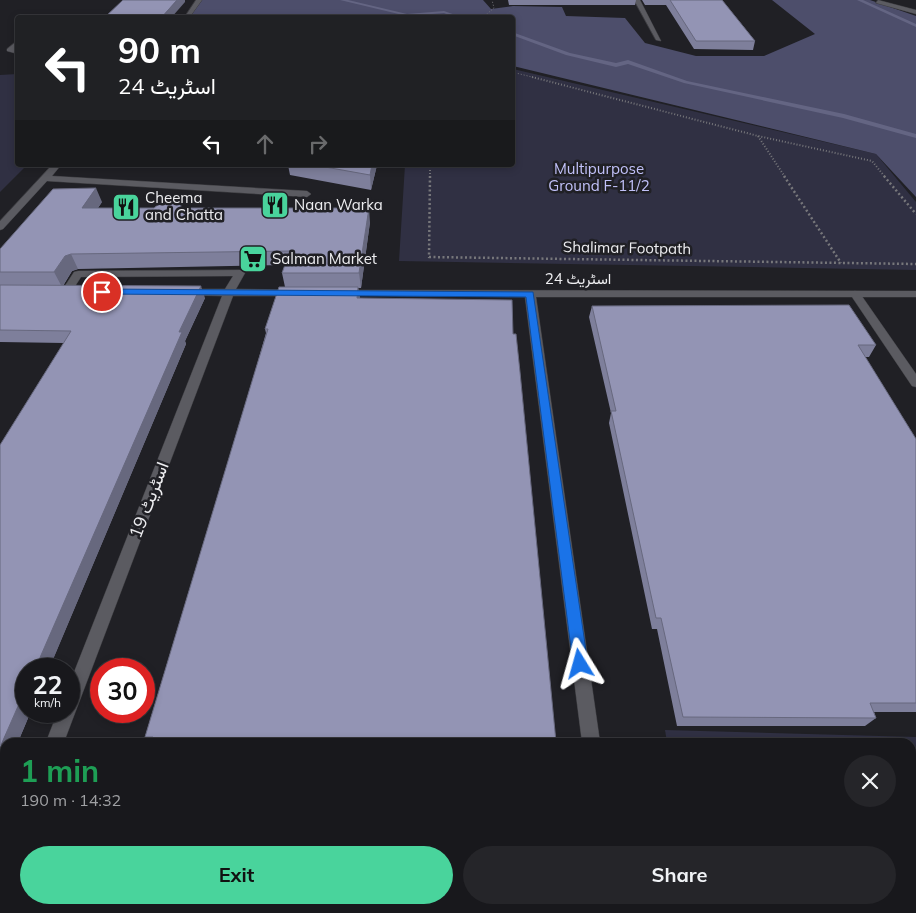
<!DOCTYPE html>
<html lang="en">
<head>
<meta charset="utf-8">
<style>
  :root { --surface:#18181c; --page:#252529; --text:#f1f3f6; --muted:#9fa0a3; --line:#36373b; --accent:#49d49c }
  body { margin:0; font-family:Mulish,Vazirmatn,sans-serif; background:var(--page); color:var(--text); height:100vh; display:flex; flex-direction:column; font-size:19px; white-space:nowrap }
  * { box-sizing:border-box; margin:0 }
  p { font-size:16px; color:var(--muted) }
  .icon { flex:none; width:28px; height:28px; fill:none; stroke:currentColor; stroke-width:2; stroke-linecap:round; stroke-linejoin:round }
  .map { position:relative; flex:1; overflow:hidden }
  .drawer { position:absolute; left:0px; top:738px; width:916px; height:176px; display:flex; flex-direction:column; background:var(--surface); border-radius:15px 15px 0 0; box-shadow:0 2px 8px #0003,0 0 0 1px var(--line) }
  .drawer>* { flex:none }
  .top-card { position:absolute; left:15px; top:15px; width:500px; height:152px; border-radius:5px; box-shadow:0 2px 8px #0003,0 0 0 1px var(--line); background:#202124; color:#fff; overflow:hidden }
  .speed { position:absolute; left:15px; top:658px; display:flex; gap:10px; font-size:25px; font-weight:700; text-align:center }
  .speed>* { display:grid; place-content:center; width:65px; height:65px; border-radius:50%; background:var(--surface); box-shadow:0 2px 8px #0003,0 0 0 1px var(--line); line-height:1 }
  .speed small { font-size:12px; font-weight:400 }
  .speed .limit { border:8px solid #d22; background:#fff; color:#111 }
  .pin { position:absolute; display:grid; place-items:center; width:42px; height:42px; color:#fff; margin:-21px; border:2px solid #fff; border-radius:50%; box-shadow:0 1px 5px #0007 }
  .me { position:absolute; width:55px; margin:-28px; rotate:352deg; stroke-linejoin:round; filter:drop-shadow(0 0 4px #0008) }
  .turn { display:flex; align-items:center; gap:18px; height:105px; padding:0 20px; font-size:22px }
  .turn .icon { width:65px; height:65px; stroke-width:2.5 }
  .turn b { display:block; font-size:35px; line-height:42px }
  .lanes { display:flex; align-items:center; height:48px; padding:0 20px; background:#0003; justify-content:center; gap:25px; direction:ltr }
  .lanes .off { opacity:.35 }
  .round { display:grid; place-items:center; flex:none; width:52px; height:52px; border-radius:26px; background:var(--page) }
  .headline { display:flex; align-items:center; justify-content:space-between; height:85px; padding:0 20px }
  h1 { font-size:30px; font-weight:700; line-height:38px; color:#1e9e55 }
  .action { display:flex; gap:10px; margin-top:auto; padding:10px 20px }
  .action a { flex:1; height:58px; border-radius:30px; background:var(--accent); color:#111; font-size:20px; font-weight:700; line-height:58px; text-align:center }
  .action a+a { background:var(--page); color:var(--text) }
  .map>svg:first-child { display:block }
  .green { fill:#303043 }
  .forest { fill:#4d4e6b }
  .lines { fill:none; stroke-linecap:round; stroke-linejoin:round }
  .stream { fill:#646583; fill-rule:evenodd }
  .service-casing { stroke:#3c3c40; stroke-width:1 }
  .minor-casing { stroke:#3c3c40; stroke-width:1 }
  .path-far2 { stroke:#77777b; stroke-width:1; stroke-dasharray:1 2; stroke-linecap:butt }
  .path-far1 { stroke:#77777b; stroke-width:2; stroke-dasharray:1 2; stroke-linecap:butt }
  .path { stroke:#77777b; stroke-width:2.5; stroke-dasharray:2 2.5; stroke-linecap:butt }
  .service { fill:#5b5b61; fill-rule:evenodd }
  .minor { fill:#5b5b61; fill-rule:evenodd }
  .wall { fill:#7e7f9b }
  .shaded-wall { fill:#67687e }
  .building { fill:#9394b4; stroke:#67687e }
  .route { fill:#1a73e8; stroke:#114b97 }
  .labels { text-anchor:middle; stroke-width:5; stroke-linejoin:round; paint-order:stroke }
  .far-park-label { font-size:15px; fill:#c1c1f9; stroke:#202025 }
  .far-poi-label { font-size:15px; fill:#ededf0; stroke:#202025; text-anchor:start }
  .far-street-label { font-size:15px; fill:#ededf0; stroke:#202025 }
  .street-label { font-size:18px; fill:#ededf0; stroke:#202025 }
</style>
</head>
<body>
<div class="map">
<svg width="916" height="913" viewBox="0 0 916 913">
  <rect width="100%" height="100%" fill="#202025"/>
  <path class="green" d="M513,69l363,85 40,48v68l-517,-9 6,-96h107z
    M17,74l1,91h9l-27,27v-117z
    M665,730l251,7v176h-219l-1,-4h215v-167h-244z"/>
  <path class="forest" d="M201,0h282l8,9 22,-3 49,1 4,9 59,2 20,25 51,13h68l51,-22 -43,-34h98l46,16v181l-40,-43 -363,-88 -1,-48h-326z"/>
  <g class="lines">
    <path class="stream" d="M340,0h8l59,14 37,-3 20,7h-8l-12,-5 -37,3z
      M857,0h6l53,24v3z
      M512,32l58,21 46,10 12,-3 59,21 157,33 72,20v4l-73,-20 -159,-35 -56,-19 -12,3 -50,-12 -54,-20z"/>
    <g class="service-casing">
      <path id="service" d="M18,40v6l-4,3 4,1v4l-11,-3v-2z
        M855,291l4,1 57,82v13l-4,-1 -62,-92z"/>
    </g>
    <g class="minor-casing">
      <path id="minor" d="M196,0h6l-13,18h-5z
        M634,0h6l21,41 -5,-1z
        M878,0l38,10v4l-40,-11z
        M52,165h9l-9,11 255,15 4,3 -4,3 -260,-16 -44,48 -3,1v-9z
        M240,270l5,3 -9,16 58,1 5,3 -5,3h-61l-169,446h-18l12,-31h11v-26l153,-389 -36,-1 -5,-3 5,-3h39l8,-13 -152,1 -11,17h-8l-1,-2 13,-20 4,-1z
        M341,290l575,1v6h-380l64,445h-18l-57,-445 -188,-2 -1,-2 1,-2z
        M5,862v47h5l-10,2v-47z
        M602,909h22l1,4h-22z"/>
    </g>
    <path class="path-far2" d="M482,18l12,-10 -2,-8
      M512,72l24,6"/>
    <path class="path-far1" d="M532,77l226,59 114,25 13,16
      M758,136l27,41
      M430,177v-12"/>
    <path class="path" d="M430,176l-1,81 487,7
      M784,176l57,87
      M884,176l32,38"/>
    <use href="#service" class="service"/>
    <use href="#minor" class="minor"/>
  </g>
  <path class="wall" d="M508,0h128l-1,5h-126z
    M642,0h80l33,41 -2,9 -59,-1 -28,-44h-21z
    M288,165h89l-6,25 -81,-15z
    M102,202l-4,6h85l187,14 -9,66h-3l2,10 153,36 43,408h-407l-4,-5 111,-369 10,-35 -1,-4 20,-42 -3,-14 3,-8 -207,4 -6,2 -9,15 142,12 -20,43 1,3 -168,398h-13l59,-399 -64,-1v-93z
    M592,306l284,39 -7,12h-4l51,82v273h-42l2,6 -11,8h-188l-20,-97h-5l-43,-206 2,-10 -22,-96z"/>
  <path class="shaded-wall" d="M177,0h8v2l-14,16h-10z
    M372,165h5l-6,25 -1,-15z
    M96,188l6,14 -14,20 -6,-14z
    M369,208l1,14 -9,66 -2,-15z
    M71,254l7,15 -6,2 -10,16 -8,-15 11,-16z
    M201,286l4,12 -20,43 1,3 -137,325h-14l144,-337z
    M358,287l2,11h-3z
    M26,688v23h5l-13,31h-13v6l-4,-3z
    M5,757v36l-5,12v-37z"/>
  <path class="building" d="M123,0h54l-16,18h-57z
    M670,0h52l33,41h-59z
    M314,165h58l-2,10z
    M96,188l-14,20h72l6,-5 21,-1v6h188l-10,65h-77l8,-22 -219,3 -6,2 -11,16h-54v-23l53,-60z
    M0,285l201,1 -22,46h3l-147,337h-9v19l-25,57h4v12l-5,11v-323l71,-114 -71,-1z
    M279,287h79l-1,11 155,2 1,34h3l4,38 36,370h-404l1,-5h-8l111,-369 12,-39h-3z
    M849,305l27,40h-18l58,94v264h-46l6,15 -193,-1 -22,-99h-5l-45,-207h5l-24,-105z"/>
  <path class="route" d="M102,289l431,3 55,372 -3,5 -5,2 -5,-2 -2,-5 -47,-367 -427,-3 -1,-2z"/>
  <defs>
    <g id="restaurant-square" transform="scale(1.4375)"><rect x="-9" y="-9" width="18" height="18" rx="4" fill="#49d49c" stroke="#202025"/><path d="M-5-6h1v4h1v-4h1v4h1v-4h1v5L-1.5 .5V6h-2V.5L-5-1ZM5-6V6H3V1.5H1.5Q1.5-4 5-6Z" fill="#111"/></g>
    <g id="supermarket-square" transform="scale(1.4375)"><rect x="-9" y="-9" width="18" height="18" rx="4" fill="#49d49c" stroke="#202025"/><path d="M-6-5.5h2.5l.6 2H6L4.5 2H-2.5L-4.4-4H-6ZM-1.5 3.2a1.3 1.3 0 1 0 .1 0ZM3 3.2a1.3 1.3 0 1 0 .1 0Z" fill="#111"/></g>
  </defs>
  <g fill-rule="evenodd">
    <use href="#restaurant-square" x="275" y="205"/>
    <use href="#restaurant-square" x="126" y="207"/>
    <use href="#supermarket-square" x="253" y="259"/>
  </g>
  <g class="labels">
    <g class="far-park-label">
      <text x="599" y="174">Multipurpose<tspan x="599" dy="17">Ground F-11/2</tspan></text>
    </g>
    <g class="far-poi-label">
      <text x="145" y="203">Cheema<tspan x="145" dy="17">and Chatta</tspan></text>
      <text x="294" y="210">Naan Warka</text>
      <text x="272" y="264">Salman Market</text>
    </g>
    <g class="far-street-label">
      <text transform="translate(627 248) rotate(1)" y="5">Shalimar Footpath</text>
      <text x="578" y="284">اسٹریٹ 24</text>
    </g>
    <g class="street-label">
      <text transform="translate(149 500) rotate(-69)" y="6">اسٹریٹ 19</text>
    </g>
  </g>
</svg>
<div class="speed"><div>22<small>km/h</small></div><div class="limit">30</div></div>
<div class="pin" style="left:102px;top:292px;background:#d93025"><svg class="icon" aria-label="arrive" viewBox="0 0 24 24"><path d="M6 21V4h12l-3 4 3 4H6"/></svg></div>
<svg class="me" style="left:580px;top:664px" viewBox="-20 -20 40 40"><path d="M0-17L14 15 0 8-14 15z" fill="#1a73e8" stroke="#fff" stroke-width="4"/></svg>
<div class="top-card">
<div class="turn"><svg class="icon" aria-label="left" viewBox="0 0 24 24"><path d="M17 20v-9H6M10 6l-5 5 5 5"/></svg><div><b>90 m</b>اسٹریٹ 24</div></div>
<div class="lanes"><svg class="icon" aria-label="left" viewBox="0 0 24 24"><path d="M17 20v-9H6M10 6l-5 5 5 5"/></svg><svg class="icon off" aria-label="ahead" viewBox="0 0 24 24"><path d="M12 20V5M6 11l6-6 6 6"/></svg><svg class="icon off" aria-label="right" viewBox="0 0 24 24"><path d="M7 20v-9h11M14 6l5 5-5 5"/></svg></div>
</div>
<section class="drawer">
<div class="headline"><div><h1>1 min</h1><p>190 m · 14:32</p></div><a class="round"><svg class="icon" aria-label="close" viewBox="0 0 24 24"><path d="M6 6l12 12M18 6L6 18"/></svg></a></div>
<div class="action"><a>Exit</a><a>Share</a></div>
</section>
</div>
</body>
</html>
